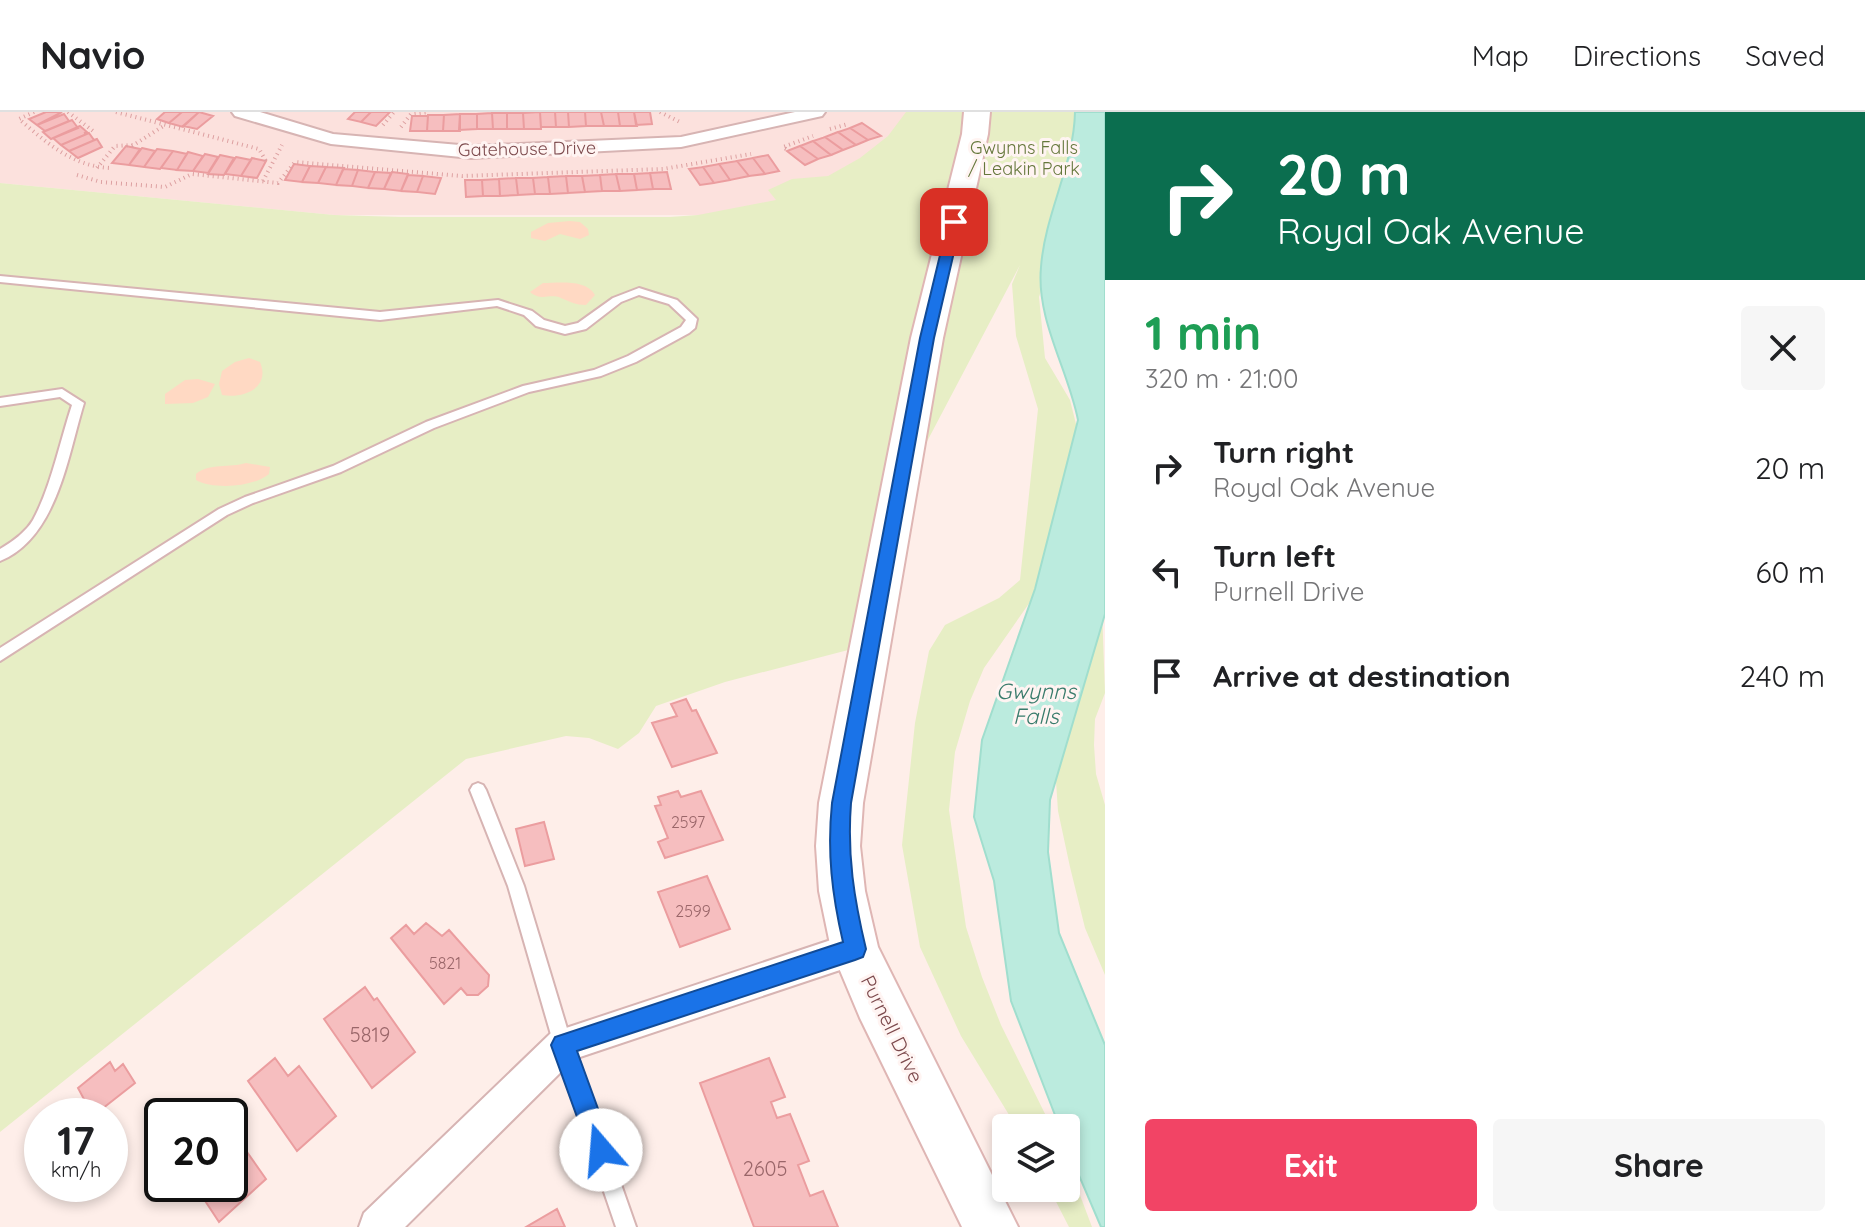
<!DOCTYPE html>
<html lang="en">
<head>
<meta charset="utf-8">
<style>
  :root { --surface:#fff; --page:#f6f6f6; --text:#202124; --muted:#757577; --line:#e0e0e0; --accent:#f24465 }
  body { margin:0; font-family:Quicksand,sans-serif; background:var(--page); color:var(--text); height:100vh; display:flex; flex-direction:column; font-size:30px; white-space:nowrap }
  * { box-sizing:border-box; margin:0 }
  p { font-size:26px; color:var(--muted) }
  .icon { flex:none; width:44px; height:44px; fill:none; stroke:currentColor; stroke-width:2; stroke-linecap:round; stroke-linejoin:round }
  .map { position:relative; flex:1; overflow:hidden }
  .side { display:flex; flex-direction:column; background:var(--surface); width:760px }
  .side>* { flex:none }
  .guide { background:#0b6e4f; color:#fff; overflow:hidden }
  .controls { position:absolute; left:992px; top:1002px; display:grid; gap:16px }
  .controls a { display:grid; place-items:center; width:88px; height:88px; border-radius:8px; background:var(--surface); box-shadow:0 4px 12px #0003; font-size:40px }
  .speed { position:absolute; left:24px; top:986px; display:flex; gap:16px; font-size:40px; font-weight:700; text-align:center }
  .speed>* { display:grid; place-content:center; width:104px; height:104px; border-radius:50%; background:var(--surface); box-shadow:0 4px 12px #0003; line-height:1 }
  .speed small { font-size:20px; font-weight:400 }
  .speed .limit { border:4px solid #111; border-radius:12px; background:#fff; color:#111 }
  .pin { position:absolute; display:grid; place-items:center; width:68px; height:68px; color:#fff; margin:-34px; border-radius:16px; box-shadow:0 4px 12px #0006 }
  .me { position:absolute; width:88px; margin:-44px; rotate:342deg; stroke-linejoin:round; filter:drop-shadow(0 0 6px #0008) }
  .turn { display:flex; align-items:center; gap:28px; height:168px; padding:0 40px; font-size:36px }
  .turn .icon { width:104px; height:104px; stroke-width:2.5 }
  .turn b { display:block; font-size:56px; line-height:68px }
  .round { display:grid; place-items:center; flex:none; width:84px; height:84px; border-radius:8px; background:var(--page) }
  .head { display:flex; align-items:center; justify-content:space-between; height:136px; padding:0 40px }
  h1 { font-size:48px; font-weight:700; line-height:60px; color:#1e9e55 }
  .cta { display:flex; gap:16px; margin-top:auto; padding:16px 40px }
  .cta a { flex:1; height:92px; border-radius:8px; background:var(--accent); color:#fff; font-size:32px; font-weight:700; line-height:92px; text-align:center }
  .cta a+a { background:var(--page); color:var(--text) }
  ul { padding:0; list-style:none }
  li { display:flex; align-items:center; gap:24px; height:104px; padding:0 40px }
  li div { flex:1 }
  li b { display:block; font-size:30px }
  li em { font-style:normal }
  header { display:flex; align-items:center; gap:48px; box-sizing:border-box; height:112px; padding:0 40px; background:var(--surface); border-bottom:2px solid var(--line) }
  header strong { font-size:38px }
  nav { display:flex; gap:44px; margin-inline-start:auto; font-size:28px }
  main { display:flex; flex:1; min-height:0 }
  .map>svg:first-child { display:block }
  .residential { fill:#fce1dd }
  .green { fill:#e7eec5 }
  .sand { fill:#ffd9c3 }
  .water { fill:#bbebde; stroke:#a0dece; stroke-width:2 }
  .building { fill:#f6bebf; stroke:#eb9d9f; stroke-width:2 }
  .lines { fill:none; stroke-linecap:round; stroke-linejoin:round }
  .lane-casing { stroke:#d7b4b3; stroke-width:4 }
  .street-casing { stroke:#d7b4b3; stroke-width:4 }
  .secondary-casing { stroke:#dfb6b4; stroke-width:4 }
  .path { stroke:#dda0a1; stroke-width:4; stroke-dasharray:1 4; stroke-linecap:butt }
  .lane { fill:#fff; fill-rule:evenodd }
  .street { fill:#fff; fill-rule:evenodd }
  .secondary { fill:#fff; fill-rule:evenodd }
  .route { fill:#1a73e8; stroke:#114b97; stroke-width:2 }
  .labels { text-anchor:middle; stroke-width:6; stroke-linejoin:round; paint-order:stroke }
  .number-label { font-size:16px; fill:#9a6669 }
  .far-park-label { font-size:18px; fill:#65773b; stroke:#fff4f2 }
  .far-street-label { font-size:18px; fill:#7c494c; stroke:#fff4f2 }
  .street-label { font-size:20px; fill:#7c494c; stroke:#fff4f2 }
  .near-number-label { font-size:20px; fill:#9a6669 }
  .water-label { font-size:22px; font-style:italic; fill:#387b6b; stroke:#fff4f2 }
</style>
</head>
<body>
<header>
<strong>Navio</strong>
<nav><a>Map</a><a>Directions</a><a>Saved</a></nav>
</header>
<main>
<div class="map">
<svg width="1105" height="1115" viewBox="0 0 1105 1115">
  <rect width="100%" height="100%" fill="#feeee9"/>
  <path class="residential" d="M0,0h977l-23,110 -256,-7h-364l-334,-32z"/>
  <path class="green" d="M906,0h61l-1,14 -114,523 -127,33 -69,24 -17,27 -21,16 -29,-11 -23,-2 -100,23 -466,373v-949l334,32 67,2h269l28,-2 78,-15 -8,-10 24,-11 36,-3 32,-18 28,-22z
    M984,0h115l-60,185 6,61 25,42 8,32 -18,92 -30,78 -46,66 -14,33 -15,51 -6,58 17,117 16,50 19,48 51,103h-35l-56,-92 -41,-89 -18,-102 13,-122 14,-72 16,-26 54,-27 21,-18 18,-171 -22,-73 -4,-52 8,-19 -108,205z
    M1102,497l3,84 -10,26 -1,26 2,29 9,31v170l-20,-47 -15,-61 -12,-56 -5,-74z
    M1066,1046l26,69h-23l-20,-39h17z"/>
  <path class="sand" d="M570,109l10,1 8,7 1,6 -9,4 -20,-5 -15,7 -14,-3v-6l17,-9z
    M543,171c16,0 43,-4 52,12l-9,10c-11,0 -15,-3 -25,-7 -12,-5 -19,4 -31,-6z
    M249,246l11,4c11,26 -17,37 -38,33l-3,-11 3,-13 13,-9z
    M198,267l17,5 -7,13 -15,6 -28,1v-10l20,-14z
    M246,351l24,4 -1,7c-15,13 -55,16 -73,6v-6c13,-11 34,-6 50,-11z"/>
  <path class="water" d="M1075,0h30v502l-55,186 -2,52 11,81 46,112v182h-4l-35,-82v-17h-6l-49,-127 -17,-120 -20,-64 8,-77 53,-151 43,-169c-10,-51 -42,-100 -37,-153 4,-54 33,-102 34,-155z"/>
  <path class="building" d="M46,0h16l-25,13 -8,-6z
    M165,0h17l-13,11 -12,-4z
    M182,0h17l-16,15 -14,-4z
    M199,0l14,4 -16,13 -14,-3z
    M355,0h16l-10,10 -13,-3z
    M371,0h19l-14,14 -15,-4z
    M540,0l1,17h-17l-1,-16z
    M540,0h15l1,15h-15z
    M555,0h13l1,15h-13z
    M568,0h17l1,14 -17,1z
    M585,0h16l3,14h-18z
    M601,0h17l2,14h-16z
    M618,0h16l3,14h-17z
    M634,0h16l2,12 -16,1z
    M492,1l1,16h-16v-15z
    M492,1h15v16h-14z
    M507,1h16l1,16h-17z
    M64,2l5,7 -24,10 -8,-6z
    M460,2v17h-17l1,-16z
    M460,2h17v15l-18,1z
    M428,3h16l-1,16h-16z
    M412,4h16l-1,15h-17z
    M72,8l6,8 -27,11 -8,-7z
    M862,11l19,13 -13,4 -18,-12z
    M80,14l7,6 -3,1h5l-28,12 -8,-7z
    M850,16l18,12 -12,5 -18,-13z
    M838,20l18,13 -13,5 -18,-13z
    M89,21l5,7 3,-1 -28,12 -8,-6z
    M825,25l18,13 -12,5 -18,-14z
    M97,27l5,8 -24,11 -9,-7z
    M813,29l18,14 -13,4 -18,-13z
    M126,34l14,3 -11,16 -17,-2z
    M800,34l18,13 -13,6 -18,-14z
    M142,36l13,3 -11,16 -15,-2z
    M157,37l16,2 -13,18 -16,-2z
    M173,39l14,3 -10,16 -16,-2z
    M188,40l15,4 -10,15 -16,-1z
    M205,42l13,3 -10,16 -15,-2z
    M220,43l14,3 -10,17 -16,-1z
    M768,43l11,16 -14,3 -12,-16z
    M236,45l15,3 -10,16 -16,-2z
    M252,46l14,3 -9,17 -16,-2z
    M753,46l12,16 -16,2 -12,-15z
    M737,49l12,15 -19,4 -11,-16z
    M294,52l16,2 -8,16 -17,-2z
    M719,52l11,16 -16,3 -11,-16z
    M310,54l16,1 -8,16 -16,-1z
    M326,55l18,1 -8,17 -18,-2z
    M703,55l11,16 -14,2 -11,-16z
    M343,57l15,1 -6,16 -16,-1z
    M358,58l17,2 -7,16 -16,-2z
    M375,60l16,1 -7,16 -16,-1z
    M392,60l16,2 -7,17 -17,-2z
    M667,60l4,17h-18l-3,-16z
    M650,61l3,16 -16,1 -3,-16z
    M616,62h18l3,16 -17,1z
    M616,62l4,17h-18l-2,-16z
    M408,63l15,1 -6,16 -16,-1z
    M600,63l2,16 -17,1 -3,-16z
    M423,64l18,2 -6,16 -18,-2z
    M566,64h16l3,16 -17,1z
    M566,64l2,17 -18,1 -2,-17z
    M548,65l2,17h-15l-2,-16z
    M516,66l2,17 -18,1 -1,-17z
    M516,66h17l2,16 -17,1z
    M499,67l1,17h-17l-1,-16z
    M465,68h17l1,16 -17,1z
    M686,587l6,12 4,-1 21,43 -45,14 -20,-44 25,-7 -6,-12z
    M678,679l3,6 20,-6 22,49 -58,18 -7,-16 10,-4 -13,-32 6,-1 -3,-8z
    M544,710l10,37 -29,7 -9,-37z
    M707,764l23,53 -50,18 -22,-55z
    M426,811l16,13 7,-6 40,45 -1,11 -10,9h-11l-6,-7 -17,16 -53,-66 15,-13 8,9z
    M365,875l9,13 3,-2 38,54 -43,36 -48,-69z
    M275,946l13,18 11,-10 37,50 -39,35 -49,-70z
    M769,946l16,39 -14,5 6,16 13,-4 19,47 -11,4 12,31 13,-5 15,36h-84l-54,-144z
    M110,950l5,9 8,-7 12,19 -42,33 -15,-28z
    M211,989l10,15h-28l9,-8z
    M230,1016l36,51 -47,43 -25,-38h36z
    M557,1097l8,18h-39z"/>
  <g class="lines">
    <g class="lane-casing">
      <path id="lane" d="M0,164l380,36 118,-12 34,11 12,9 21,6 13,-3 35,-25 26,-10 38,12 20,19 -2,9 -6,5 -53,29 -35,14 -72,16 -95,36 -93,44 -88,31 -26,12 -227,146v-13l219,-139 26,-12 88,-31 93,-44 97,-36 71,-16 34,-14 53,-29 5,-7 -17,-16 -30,-9 -18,7 -35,27 -21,5 -29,-8 -12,-11 -27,-9 -117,14 -380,-38z
        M62,277l22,14c-16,52 -27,135 -84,158v-12c12,-7 26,-17 33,-29 18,-33 27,-79 39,-115l-12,-8 -60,9v-8z
        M478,671l5,2 3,5 38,96 48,159 64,182h-20l-62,-182 -46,-159 -38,-96 3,-5z"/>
    </g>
    <g class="street-casing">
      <path id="street" d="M232,0h28l73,22 138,12 210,-9 114,-25h30l-3,4 -141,31 -210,11 -140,-14 -96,-28z
        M855,820l12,5 5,12 -5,12 -293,98 -169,168h-46l5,-14 187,-180z"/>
    </g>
    <g class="secondary-casing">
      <path id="secondary" d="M964,0h26l-2,22 -45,204 -80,465 -3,43 5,45 13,56 140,280h-56l-102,-209 -29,-69 -12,-58 -3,-45 3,-43 92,-465 51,-204z"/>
    </g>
    <path class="path" d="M34,0l-15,7c28,24 53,47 91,49
      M68,0l25,19
      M116,0l143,37 7,12
      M660,0l20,10
      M383,13l11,-13
      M401,15l10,-13 18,-2
      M830,17l18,-5
      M132,34l33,-21
      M786,37l-3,-2 30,-11
      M97,56l18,-22 20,-1
      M77,63l24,7 64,5 27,-13 86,9 17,-21 167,14 201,-7 88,-15
      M263,69l19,-36"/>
    <use href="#lane" class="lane"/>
    <use href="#street" class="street"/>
    <use href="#secondary" class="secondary"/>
  </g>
  <path class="route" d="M954,107l7,3 -27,116 -83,465c-4,52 3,96 15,146l-3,8 -8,3 -278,91 36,99 -4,9 -8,3 -9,-3 -3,-9 -38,-105 4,-8 288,-95c-11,-47 -16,-90 -11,-139l88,-465 28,-116z"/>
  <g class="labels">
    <g class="number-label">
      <text x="688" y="716">2597</text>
      <text x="693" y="805">2599</text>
      <text x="445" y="857">5821</text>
    </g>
    <g class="far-park-label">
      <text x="1024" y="42">Gwynns Falls<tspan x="1024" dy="21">/ Leakin Park</tspan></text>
    </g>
    <g class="far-street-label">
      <text transform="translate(527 37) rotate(-1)" y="6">Gatehouse Drive</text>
    </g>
    <g class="street-label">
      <text transform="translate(892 917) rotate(64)" y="7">Purnell Drive</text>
    </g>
    <g class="near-number-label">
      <text x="370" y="930">5819</text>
      <text x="765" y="1064">2605</text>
    </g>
    <g class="water-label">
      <text x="1036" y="587">Gwynns<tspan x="1036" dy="25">Falls</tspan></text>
    </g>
  </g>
</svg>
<div class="controls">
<a><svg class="icon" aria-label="layers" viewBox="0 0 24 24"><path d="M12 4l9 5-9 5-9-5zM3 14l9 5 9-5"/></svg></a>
</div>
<div class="speed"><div>17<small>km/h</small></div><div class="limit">20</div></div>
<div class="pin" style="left:954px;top:110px;background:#d93025"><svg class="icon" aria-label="arrive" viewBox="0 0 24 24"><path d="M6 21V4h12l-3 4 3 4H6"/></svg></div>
<svg class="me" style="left:601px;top:1038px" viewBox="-20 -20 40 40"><circle r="19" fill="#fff"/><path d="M0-13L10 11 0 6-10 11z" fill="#1a73e8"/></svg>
</div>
<section class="side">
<div class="guide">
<div class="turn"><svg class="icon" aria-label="right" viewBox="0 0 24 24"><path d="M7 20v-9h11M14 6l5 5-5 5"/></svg><div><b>20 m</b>Royal Oak Avenue</div></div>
</div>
<div class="head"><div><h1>1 min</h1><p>320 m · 21:00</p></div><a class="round"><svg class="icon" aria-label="close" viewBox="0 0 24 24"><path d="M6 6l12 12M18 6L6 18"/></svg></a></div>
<ul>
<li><svg class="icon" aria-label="right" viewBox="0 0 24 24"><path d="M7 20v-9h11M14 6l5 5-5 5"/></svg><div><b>Turn right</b><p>Royal Oak Avenue</p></div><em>20 m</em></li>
<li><svg class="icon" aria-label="left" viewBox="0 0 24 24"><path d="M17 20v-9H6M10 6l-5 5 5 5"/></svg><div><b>Turn left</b><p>Purnell Drive</p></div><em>60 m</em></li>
<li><svg class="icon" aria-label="arrive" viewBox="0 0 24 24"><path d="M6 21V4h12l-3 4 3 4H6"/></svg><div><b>Arrive at destination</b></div><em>240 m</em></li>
</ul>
<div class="cta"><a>Exit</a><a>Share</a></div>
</section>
</main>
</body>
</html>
